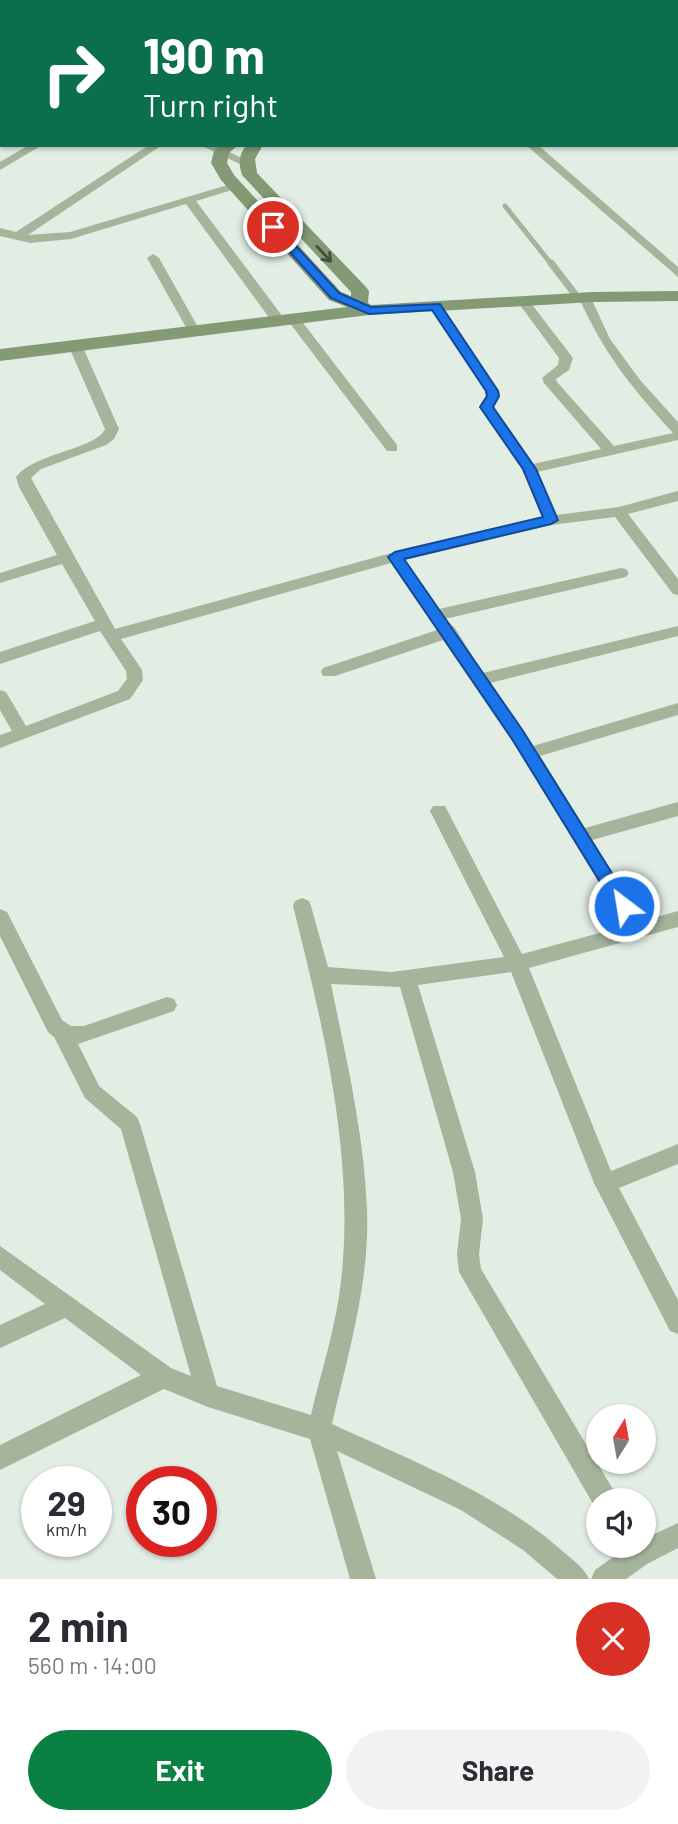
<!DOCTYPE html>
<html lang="en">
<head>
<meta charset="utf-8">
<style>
  :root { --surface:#fff; --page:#f2f2f3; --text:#2b2b33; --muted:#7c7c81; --accent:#0b8043 }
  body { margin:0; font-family:Barlow,sans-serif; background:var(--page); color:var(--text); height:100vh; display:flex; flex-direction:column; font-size:26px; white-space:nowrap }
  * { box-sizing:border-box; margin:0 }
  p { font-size:23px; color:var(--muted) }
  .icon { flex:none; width:38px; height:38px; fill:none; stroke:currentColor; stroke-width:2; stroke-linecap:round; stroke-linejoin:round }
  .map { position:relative; height:1579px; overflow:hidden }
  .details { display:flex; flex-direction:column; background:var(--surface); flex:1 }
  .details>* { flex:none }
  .top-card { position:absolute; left:0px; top:0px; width:679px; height:147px; box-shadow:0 2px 5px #0004; background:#0b6e4f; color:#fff; overflow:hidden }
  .needle { width:46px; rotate:11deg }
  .buttons { position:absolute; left:586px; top:1404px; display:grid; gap:14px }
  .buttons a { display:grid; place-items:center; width:70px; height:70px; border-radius:50%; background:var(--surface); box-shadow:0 2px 5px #0004; font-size:35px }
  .speed { position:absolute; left:21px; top:1466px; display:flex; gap:14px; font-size:35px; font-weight:700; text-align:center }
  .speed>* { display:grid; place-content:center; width:91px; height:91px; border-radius:50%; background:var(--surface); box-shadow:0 2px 5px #0004; line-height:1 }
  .speed small { font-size:18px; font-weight:400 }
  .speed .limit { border:10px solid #d22; background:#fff; color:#111 }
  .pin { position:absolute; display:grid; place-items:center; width:60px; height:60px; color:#fff; margin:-30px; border:4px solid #fff; border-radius:50%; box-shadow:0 2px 7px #0007 }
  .me { position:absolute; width:77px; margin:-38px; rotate:329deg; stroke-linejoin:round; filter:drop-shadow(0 0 5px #0008) }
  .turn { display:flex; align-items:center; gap:24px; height:147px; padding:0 28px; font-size:32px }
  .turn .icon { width:91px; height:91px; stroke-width:2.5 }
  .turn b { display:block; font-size:49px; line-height:60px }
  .round { display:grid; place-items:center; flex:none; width:74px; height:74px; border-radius:37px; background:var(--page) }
  .headline { display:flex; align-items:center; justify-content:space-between; height:119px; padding:0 28px }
  h1 { font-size:42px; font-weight:700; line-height:52px }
  .cta { display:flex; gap:14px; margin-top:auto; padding:14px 28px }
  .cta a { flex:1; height:80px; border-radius:42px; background:var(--accent); color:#fff; font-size:28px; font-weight:700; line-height:80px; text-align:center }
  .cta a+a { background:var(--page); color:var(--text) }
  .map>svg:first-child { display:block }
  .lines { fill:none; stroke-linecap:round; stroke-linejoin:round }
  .lane-far1 { stroke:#a5b49b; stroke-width:5 }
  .lane { stroke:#a5b49b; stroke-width:7 }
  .street { fill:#a5b49b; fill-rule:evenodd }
  .secondary { fill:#839a75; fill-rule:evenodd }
  .oneway { stroke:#434e3e }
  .route { fill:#1a73e8; stroke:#114b97; stroke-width:2 }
</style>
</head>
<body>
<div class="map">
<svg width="678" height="1579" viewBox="0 0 678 1579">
  <rect width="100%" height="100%" fill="#e2ede4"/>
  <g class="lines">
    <path class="lane-far1" d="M505,206l47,59"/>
    <path class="lane" d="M551,263l27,35"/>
    <path class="street" d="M117,0h11l-13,2z
      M155,0h14l2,2h-15z
      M208,0h14l2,2h-15z
      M359,0h14l2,2h-15z
      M530,0h10l-12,2z
      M626,0h10l-12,2z
      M0,6l2,1v6l-2,-1z
      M677,25h1v6h-1z
      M677,42h1v7h-1z
      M0,62h2l-2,7z
      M677,90h1v6h-1z
      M0,117h2v7h-2z
      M29,145h13l-42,25v-8z
      M149,145h13l-134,90 42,-3 161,-48h8v4l-43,13 87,116v6h-10l-87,-119 -115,35 -41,4 -30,-7v-8l16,4z
      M200,145h15l37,18 -10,2z
      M526,145h12l140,122v10z
      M153,254l6,4 40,71 -1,3 -5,1 -6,-4 -40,-71z
      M585,294l6,4 19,41 30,41 38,42v18l-141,32 19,43 63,-8 59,-16v10l-50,13 50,65v16l-5,-1 -58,-77 -64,8 -146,35 34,49 182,-41 5,1 3,4 -3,4 -5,1 -176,41 10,9 28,45 195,-47v10l-188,47 43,63 145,-43v12l-138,41 45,72 93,-26v14l-86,24 50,81 36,-10v16l-149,41 82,203 67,-27v20l-59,24 59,112v34l-8,-3 -76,-148 -83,-211 -93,13 57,187 8,47 -4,35 2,15 133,222 3,9h-19v10l-2,-1 -137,-237 -2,-18 4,-35 -8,-47 -53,-185 -69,-3c15,74 33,149 36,225 3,73 -19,145 -35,215 78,36 162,68 227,124 11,10 24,18 30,31h-32l-34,-29 -62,-40 -124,-59 39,128h-26l-40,-140 -102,-32 -44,-18 -164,81v-25l141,-70 -76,-57 -65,30v-23l45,-21 -45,-34v-24l171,122 20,8 -70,-247 -36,-31 -31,-61 -6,-5 -48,-96v-27l7,3 55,108 9,6h13l83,-29 7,2 3,6 -3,6 -96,33 21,42 38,31 3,7 77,262 94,29c9,-39 22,-79 28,-119 19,-127 -15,-267 -46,-390l2,-5 7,-3 7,3 2,5 17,61 64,5 112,-15 -74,-146 3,-5h12l77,148 103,-28 -102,-169 -80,-117 -108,36h-12l-2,-4 2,-4 114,-38 -46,-67 -270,76 21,31 1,10 -13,19 -130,49v-13l12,-4 -12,-21v-20l6,2 20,34 92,-35 9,-12 -1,-8 -26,-40 -100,33v-12l95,-31 -33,-57 -62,19v-10l57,-18 -38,-68 -3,-10c20,-25 79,-27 89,-48l-37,-84 7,-4 7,4 37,84 -5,10 -8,6 -65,24 -10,9 84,151 280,-77 147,-35 -20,-48 -42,-62 6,-11 -1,-5 -55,-85 2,-3h8l59,88 1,5 -6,11 39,57 68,-15 -57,-66 -2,-5 16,-13 1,-7 -42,-57 6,-4 4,1 46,60 -4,12 -13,9 1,3 57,64 59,-13c-42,-46 -68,-78 -94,-135z
      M292,314l5,1 100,130v6h-10l-101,-133z
      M678,1523v25l-31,16 -21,15h-35l4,-9 27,-19 -2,-6h24v-6z"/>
    <path class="secondary" d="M438,0h15l-17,2z
      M465,0h15l-17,2z
      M220,145h18l-9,8 -2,10 7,12 107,117 10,4v-4l-109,-117c-4,-12 -3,-19 4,-30h17l-8,14 2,14 109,114 3,4 -1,12 3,2 222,-13 85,-1v10l-85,1 -224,13 -369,46v-12l347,-42 -18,-7 -108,-120 -10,-17 3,-12z"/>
  </g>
  <defs><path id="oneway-shaft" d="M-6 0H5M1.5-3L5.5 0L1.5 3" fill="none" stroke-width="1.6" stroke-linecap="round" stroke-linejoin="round" transform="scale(1.75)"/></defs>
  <use class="oneway" href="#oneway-shaft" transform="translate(324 254) rotate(47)"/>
  <path class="route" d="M269,224h7l63,69 32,14 69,-3 58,87 1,5 -6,11 43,62 22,51 -7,4 -147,35 119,172 107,171 2,4 -2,5h-12l-106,-172 -124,-182 7,-5 148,-35 -20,-48 -43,-62 7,-11 -1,-5 -54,-81 -63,4 -38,-16 -62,-69z"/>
</svg>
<div class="buttons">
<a><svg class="needle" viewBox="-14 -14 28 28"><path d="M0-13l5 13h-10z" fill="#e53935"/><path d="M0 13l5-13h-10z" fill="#7c7c81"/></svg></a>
<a><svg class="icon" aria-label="sound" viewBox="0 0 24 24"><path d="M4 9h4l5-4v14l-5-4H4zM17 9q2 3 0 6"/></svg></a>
</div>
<div class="speed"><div>29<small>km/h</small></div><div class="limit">30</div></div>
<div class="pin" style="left:273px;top:227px;background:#d93025"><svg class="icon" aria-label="arrive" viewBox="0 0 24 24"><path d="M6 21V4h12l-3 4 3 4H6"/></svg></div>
<svg class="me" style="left:624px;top:906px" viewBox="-20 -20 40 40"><circle r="17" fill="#1a73e8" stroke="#fff" stroke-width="3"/><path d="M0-11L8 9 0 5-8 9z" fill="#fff"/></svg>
<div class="top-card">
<div class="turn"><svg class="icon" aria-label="right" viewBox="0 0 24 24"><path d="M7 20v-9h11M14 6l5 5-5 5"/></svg><div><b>190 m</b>Turn right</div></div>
</div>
</div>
<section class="details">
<div class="headline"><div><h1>2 min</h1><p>560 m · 14:00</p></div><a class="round" style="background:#d93025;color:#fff"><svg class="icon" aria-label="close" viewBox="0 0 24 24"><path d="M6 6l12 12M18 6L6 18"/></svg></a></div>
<div class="cta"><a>Exit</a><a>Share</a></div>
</section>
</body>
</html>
